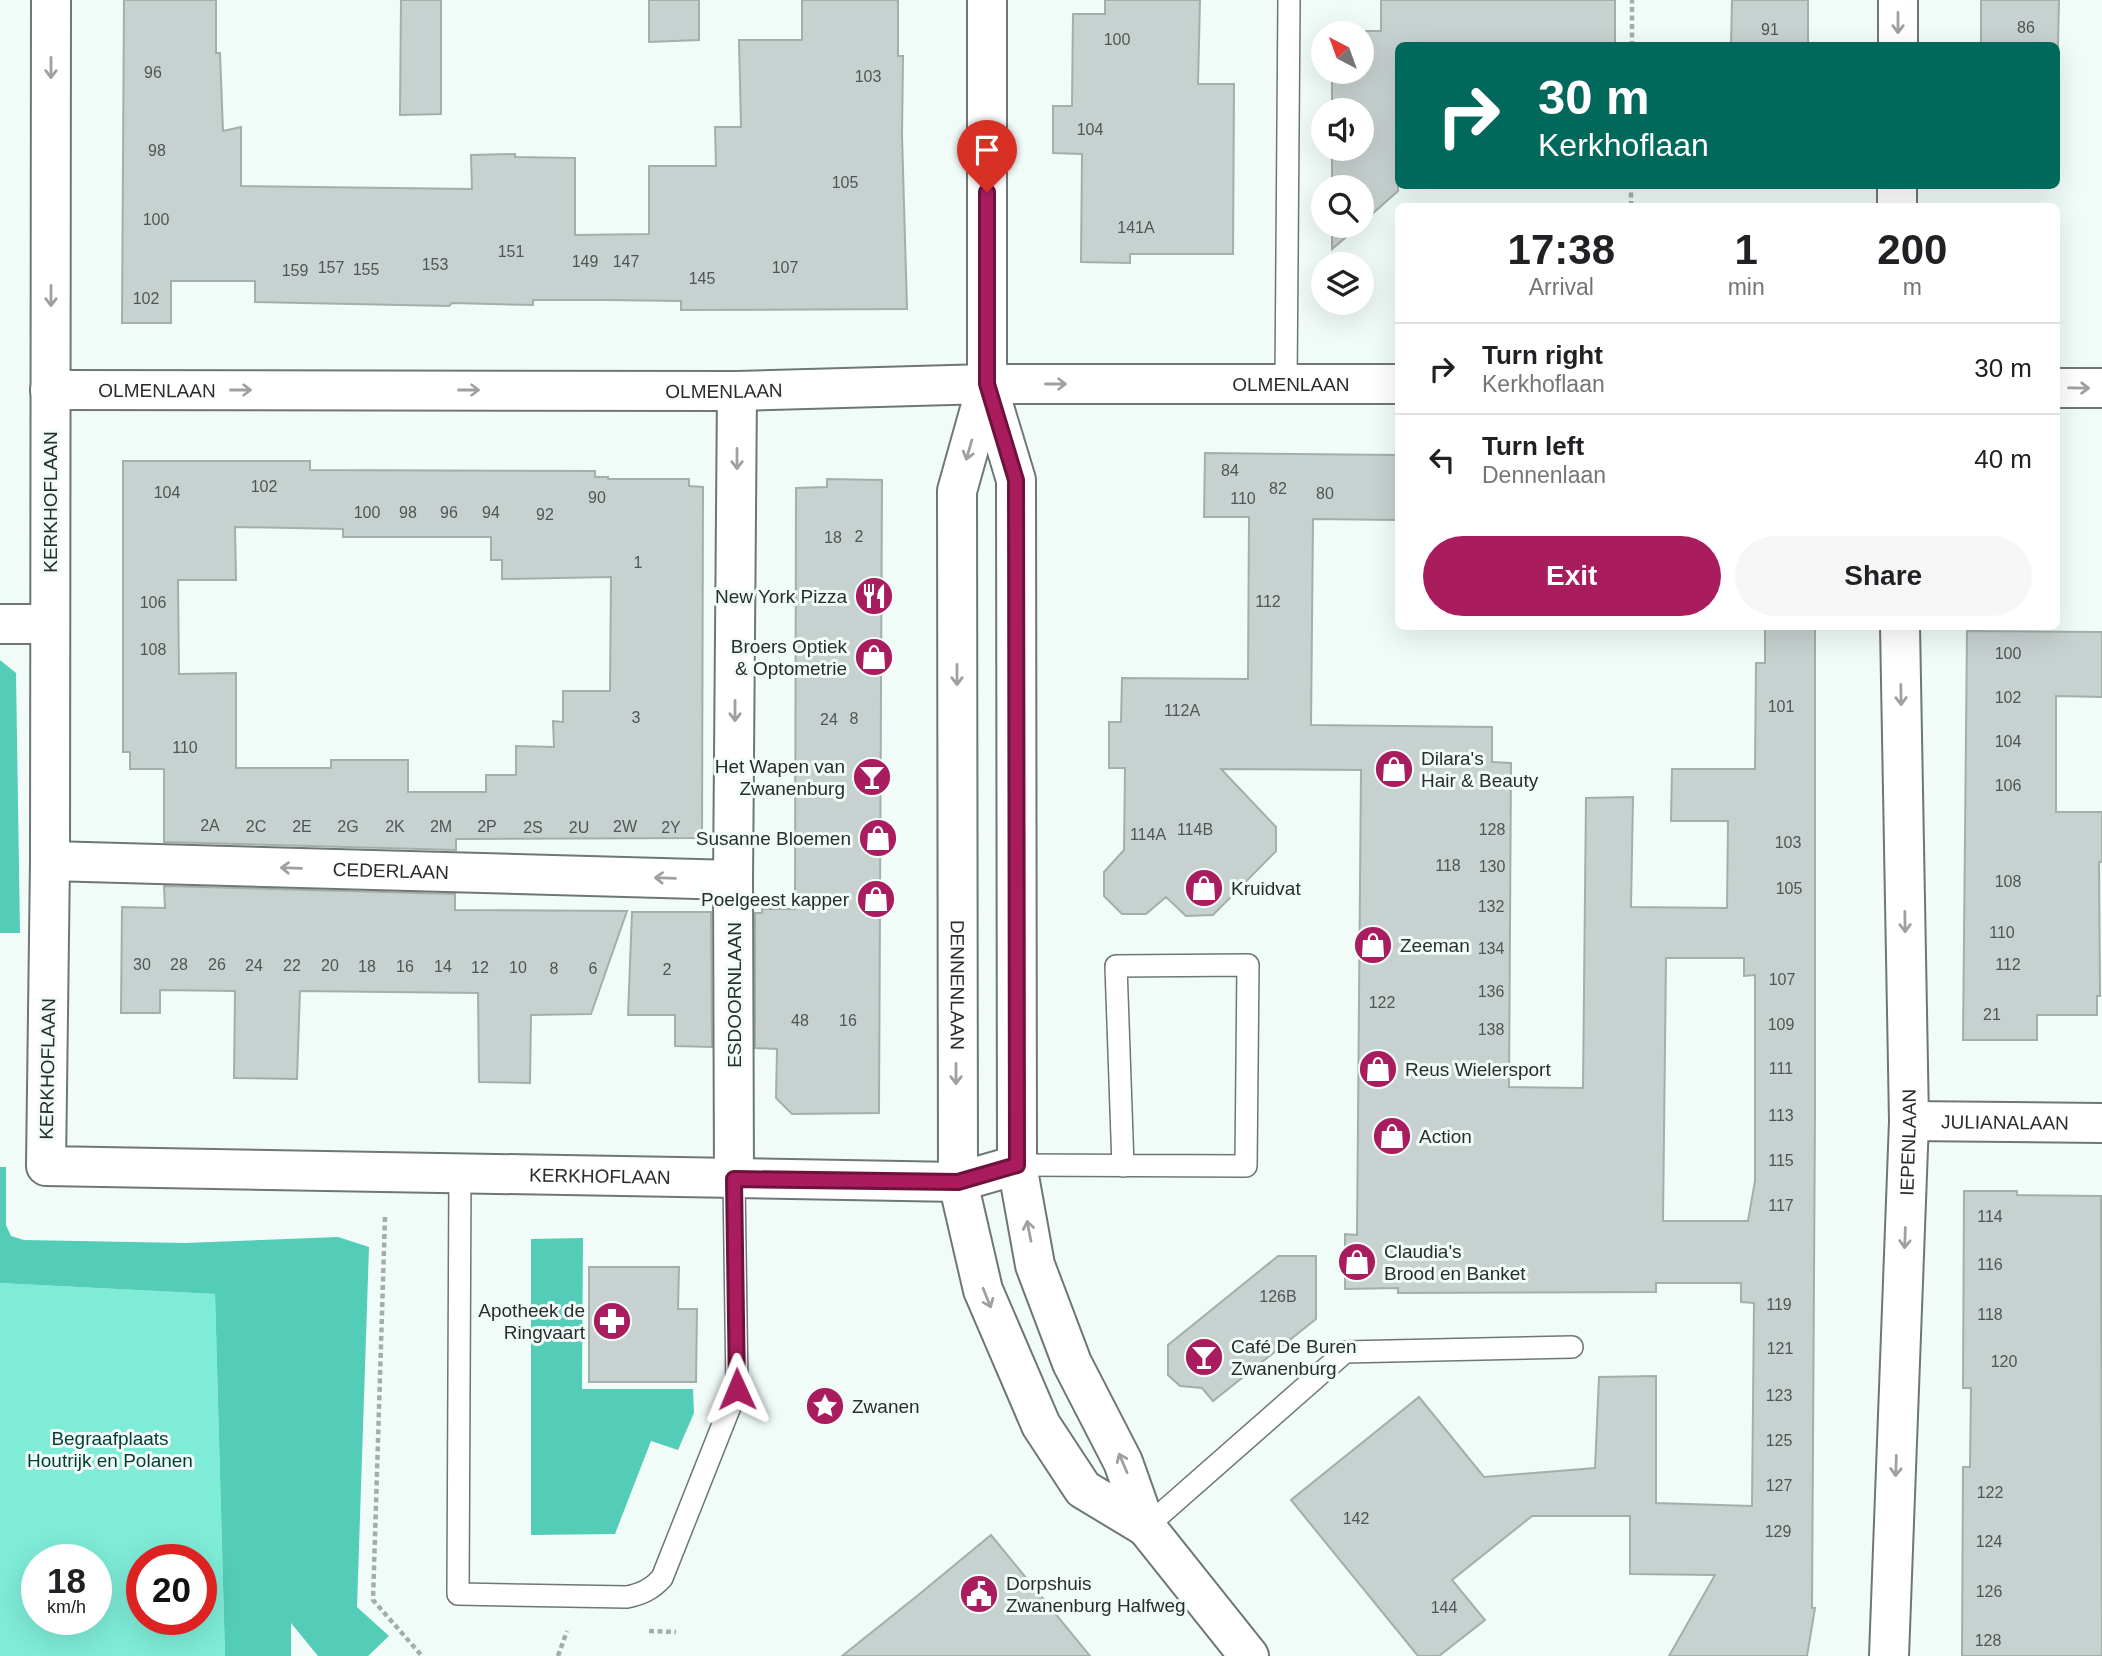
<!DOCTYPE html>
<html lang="en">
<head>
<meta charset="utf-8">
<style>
  :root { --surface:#fff; --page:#f6f6f6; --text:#202124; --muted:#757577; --line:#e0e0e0; --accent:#a91c5d }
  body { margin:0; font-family:Arial,sans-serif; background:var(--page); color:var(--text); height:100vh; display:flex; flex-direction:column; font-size:26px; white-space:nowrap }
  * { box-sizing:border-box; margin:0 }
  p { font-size:23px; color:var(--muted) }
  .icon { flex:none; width:38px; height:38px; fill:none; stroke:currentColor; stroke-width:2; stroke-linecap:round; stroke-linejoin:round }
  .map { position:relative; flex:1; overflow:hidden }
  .details { position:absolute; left:1395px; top:203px; width:665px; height:427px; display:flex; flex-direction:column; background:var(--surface); border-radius:10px; box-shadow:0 7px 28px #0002 }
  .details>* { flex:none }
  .guide { position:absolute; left:1395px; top:42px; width:665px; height:147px; border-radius:10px; box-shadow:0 7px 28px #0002; background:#00695c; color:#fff; overflow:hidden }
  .needle { width:46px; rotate:319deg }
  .controls { position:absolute; left:1311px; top:21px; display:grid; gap:14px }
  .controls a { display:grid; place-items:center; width:63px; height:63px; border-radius:50%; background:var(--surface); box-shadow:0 7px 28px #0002; font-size:35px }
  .speed { position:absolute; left:21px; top:1544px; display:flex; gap:14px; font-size:35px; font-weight:700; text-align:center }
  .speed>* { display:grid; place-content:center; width:91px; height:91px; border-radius:50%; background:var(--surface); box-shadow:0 7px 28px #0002; line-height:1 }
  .speed small { font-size:18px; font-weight:400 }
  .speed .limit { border:10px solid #d22; background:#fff; color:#111 }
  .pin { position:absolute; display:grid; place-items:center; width:60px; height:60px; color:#fff; margin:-72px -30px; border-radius:50% 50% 50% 0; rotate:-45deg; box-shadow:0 0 7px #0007 }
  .pin .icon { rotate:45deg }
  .me { position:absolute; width:77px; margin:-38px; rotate:359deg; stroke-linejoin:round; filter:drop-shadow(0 0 5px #0008) }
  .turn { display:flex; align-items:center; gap:24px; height:147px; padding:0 28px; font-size:32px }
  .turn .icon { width:91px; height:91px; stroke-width:2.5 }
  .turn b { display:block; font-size:49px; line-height:60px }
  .eta { display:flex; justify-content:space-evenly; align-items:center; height:119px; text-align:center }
  .eta b { font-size:42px; font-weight:700; line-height:49px }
  .button { display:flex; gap:14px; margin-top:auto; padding:14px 28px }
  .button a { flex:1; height:80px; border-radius:42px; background:var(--accent); color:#fff; font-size:28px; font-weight:700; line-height:80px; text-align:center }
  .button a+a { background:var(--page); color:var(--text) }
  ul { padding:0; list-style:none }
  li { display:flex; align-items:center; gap:21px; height:91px; padding:0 28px; border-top:2px solid var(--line) }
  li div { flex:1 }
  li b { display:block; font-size:26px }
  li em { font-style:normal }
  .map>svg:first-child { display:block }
  .green { fill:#7eecd7; fill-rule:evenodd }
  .forest { fill:#53cdb8 }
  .building { fill:#c7d1cf; stroke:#a4aeab; stroke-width:2; fill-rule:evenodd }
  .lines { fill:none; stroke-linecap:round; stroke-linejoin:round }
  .service-casing { stroke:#6e7775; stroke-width:24 }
  .minor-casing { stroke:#6e7775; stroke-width:42 }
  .secondary-casing { stroke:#6e7775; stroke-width:42 }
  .path { stroke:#a5adab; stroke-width:4.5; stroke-dasharray:5 3.5; stroke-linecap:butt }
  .service { stroke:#fff; stroke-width:21 }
  .minor { stroke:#fff; stroke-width:38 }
  .secondary { stroke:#fff; stroke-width:38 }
  .oneway { stroke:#9fa0a0 }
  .route-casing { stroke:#6e123c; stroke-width:18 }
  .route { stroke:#a91c5d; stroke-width:12 }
  .labels { text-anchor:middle; stroke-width:6; stroke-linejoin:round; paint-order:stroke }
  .number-label { font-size:16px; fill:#505655 }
  .street-label { font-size:19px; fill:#292d2c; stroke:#f1fcf9 }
  .poi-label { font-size:19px; fill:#292d2c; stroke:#f1fcf9; text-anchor:start }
  .park-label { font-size:19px; fill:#023d34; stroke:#f1fcf9 }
</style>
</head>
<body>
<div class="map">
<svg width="2102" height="1656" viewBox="0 0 2102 1656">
  <rect width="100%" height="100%" fill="#f1fcf9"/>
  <path class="green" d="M0,1283l215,11 10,362h-225zM37,1559h59v60h-59zM142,1559h59v60h-59z"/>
  <path class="forest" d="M0,660l16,13 4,260h-20z
    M0,1167h6v58l5,11 13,4 161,3 153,-6 31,10 -12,360 32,29 -21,20h-50l-27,-33v33h-66l-10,-362 -215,-11z
    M583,1238l-1,151h111l1,24 -16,37 -27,-9 -36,93 -84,1v-296z"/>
  <path class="building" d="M124,0h92v53h4l3,78 18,-4v59l231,3 -1,-34 44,-1v3l60,1v77l74,-1v-68h67l-1,-39h26l-2,-87h63v-40h96v56h5l-1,79 5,174 -226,1v-9l-75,-1h-73v5l-81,-2 -3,3 -194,-4v-21h-84v42h-49z
    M401,0h40v114l-41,1z
    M649,0h50v40l-50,2z
    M1105,0h95l-2,84h36l-1,170h-103v9l-49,-1 1,-108 -29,-1v-47h19l1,-92h32z
    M1381,0h234v46h-217v145l-36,32v-36h-30v-38h30v-39h-30v-38h30v-39h-30v-2h49z
    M1732,0h76v46h-77z
    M1981,0h78l-1,46h-77z
    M1332,226h27l-27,23z
    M1205,453l193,2v65l-85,-1 -2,206 181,2v35l19,1 -2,324 74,1 3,-290 47,-1 -2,110 96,1 1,-87h-57l1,-52h83l1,-106h9v-37h50v484l-3,498h3l-8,48h-138l46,-81 -85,-1v-58h-98l-80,64 33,40 -46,36h-21l-127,-156 128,-103 65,80 111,-9 4,-91 57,-1v127l96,3 2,-203 -13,-1v-19h-85v9l-258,1v-5l-53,1v-55l12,1 4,-465 -140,-1 55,58v24l-63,64 -27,1 -20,-19 -20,17h-24l-18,-18v-24l20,-22 1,-82h-16v-46h12l1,-44 126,1 1,-162h-45zM1666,958h78v18l11,-1v206l-7,40h-85z
    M123,461h187v9l285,1v6h13v2h81v7l14,1 -1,351 -246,1v11l-292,-8v-73h-34v-17h-7zM235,527l108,2v8h148v23h11v19l109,-2 -1,114h-47v31l-10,-1 1,26 -38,-1v29h-30v17h-78v-32h-77v8h-95v-95l-57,1 -1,-94h58z
    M827,479l55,1 -3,633 -87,1 -16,-16 1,-49 -22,-1v-135h7v-4h33l1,-421 31,-1z
    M1967,631l135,1v65l-46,-1v116h46v50h-3l1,134h-3v19h-60v25h-74z
    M164,886l291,8v16l172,1 -36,103 -60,1 -1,68 -51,-1 -1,-89 -178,-2 -3,88 -63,-1 1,-87 -75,-1v23h-39l1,-106 43,1z
    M632,912h79l1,135 -37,-1v-31h-47z
    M1964,1191h53v4l84,1 1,460h-140l1,-189h7l1,-79h-8z
    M1278,1256h38v63l-103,82 -11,-13 -22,-2 -12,-11v-30z
    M589,1267h90l-1,42h19l-1,73h-107z
    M991,1535l99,121h-248l75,-60z"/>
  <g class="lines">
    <g class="service-casing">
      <path id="service" d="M1286,384l3,-384
        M1017,1165l229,1 2,-201 -132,1 7,200
        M460,1173l-2,421 169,3c15,-3 25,-8 35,-19l75,-189 -3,-210
        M1146,1527l199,-175 227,-5"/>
    </g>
    <g class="minor-casing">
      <g id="minor">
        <path id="s1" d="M51,0l-1,861 -4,305 912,16 59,-17"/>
        <path d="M1898,46v-46"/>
        <path d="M1897,206v-20"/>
        <path d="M2056,388h46"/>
        <path id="s2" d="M50,390l687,1 250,-7h411"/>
        <path d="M0,624h49"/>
        <path id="s3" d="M50,861l683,19"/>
        <path id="s4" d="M1909,1121l193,2"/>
        <path d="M734,1179l-1,-299 4,-489"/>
        <path id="s5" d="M1889,1656l20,-535 -9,-495"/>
      </g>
    </g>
    <g class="secondary-casing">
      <g id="secondary">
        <path id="s6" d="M987,0v384l-30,107 1,691 25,108 58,135 42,64 63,38"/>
        <path d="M987,384l29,96 1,685 18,100 37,98 51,99 23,65 103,129"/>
      </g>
    </g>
    <path class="path" d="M1632,46v-46
      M1631,206v-20
      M385,1217l-12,383 49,56
      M649,1631l27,1
      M558,1656l9,-25"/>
    <use href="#service" class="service"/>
    <use href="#minor" class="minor"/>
    <use href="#secondary" class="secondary"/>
  </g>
  <defs><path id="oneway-shaft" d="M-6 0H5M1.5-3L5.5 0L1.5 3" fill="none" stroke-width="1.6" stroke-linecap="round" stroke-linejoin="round" transform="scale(1.75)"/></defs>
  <g class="oneway">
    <use href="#oneway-shaft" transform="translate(1898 23) rotate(90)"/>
    <use href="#oneway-shaft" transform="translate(51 68) rotate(90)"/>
    <use href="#oneway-shaft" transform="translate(51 296) rotate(90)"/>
    <use href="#oneway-shaft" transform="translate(1056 384)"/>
    <use href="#oneway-shaft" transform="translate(2079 388) rotate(1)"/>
    <use href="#oneway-shaft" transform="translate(241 390)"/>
    <use href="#oneway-shaft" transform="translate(469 390)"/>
    <use href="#oneway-shaft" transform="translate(969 450) rotate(106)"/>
    <use href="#oneway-shaft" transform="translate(737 459) rotate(90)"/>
    <use href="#oneway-shaft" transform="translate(957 675) rotate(90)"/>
    <use href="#oneway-shaft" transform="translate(1901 695) rotate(89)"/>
    <use href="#oneway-shaft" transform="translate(735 711) rotate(90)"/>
    <use href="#oneway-shaft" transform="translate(291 868) rotate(-178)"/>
    <use href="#oneway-shaft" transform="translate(665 878) rotate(-178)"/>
    <use href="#oneway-shaft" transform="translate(1905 922) rotate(89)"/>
    <use href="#oneway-shaft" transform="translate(956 1074) rotate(90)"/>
    <use href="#oneway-shaft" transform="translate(1029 1231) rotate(-101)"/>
    <use href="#oneway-shaft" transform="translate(1905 1238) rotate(92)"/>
    <use href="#oneway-shaft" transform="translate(987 1298) rotate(68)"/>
    <use href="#oneway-shaft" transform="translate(1123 1463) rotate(-113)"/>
    <use href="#oneway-shaft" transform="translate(1896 1466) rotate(92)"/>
  </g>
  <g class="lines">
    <g class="route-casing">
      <path id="route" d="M737,1389l-3,-210 224,3 59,-17 -1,-685 -29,-96v-192"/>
    </g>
    <use href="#route" class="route"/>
  </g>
  <defs>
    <g id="restaurant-disc" transform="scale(2.0125)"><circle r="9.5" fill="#a91c5d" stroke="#f1fcf9"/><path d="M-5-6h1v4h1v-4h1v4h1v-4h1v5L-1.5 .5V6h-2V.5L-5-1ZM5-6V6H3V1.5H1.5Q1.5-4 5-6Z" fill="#fff"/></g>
    <g id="shop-disc" transform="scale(2.0125)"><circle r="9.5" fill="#a91c5d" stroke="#f1fcf9"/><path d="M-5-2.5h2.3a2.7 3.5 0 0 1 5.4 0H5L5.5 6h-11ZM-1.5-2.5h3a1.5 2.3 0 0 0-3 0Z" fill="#fff"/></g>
    <g id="bar-disc" transform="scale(2.0125)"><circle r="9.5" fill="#a91c5d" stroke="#f1fcf9"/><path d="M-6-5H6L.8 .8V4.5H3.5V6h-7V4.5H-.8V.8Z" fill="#fff"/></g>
    <g id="pharmacy-disc" transform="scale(2.0125)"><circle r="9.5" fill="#a91c5d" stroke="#f1fcf9"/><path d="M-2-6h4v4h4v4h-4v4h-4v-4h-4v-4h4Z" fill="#fff"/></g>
    <g id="sight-disc" transform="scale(2.0125)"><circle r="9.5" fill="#a91c5d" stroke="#f1fcf9"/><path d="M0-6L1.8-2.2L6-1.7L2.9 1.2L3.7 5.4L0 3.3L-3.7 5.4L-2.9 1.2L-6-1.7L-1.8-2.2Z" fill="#fff"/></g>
    <g id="civic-disc" transform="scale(2.0125)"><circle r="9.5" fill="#a91c5d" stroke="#f1fcf9"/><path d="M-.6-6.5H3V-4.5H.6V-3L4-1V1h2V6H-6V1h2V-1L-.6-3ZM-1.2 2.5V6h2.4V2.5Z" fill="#fff"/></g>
  </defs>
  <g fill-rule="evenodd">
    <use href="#restaurant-disc" x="874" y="596"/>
    <use href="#shop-disc" x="874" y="657"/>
    <use href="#shop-disc" x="1394" y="769"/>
    <use href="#bar-disc" x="872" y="777"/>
    <use href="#shop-disc" x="878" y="838"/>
    <use href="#shop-disc" x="1204" y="888"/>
    <use href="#shop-disc" x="876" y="899"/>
    <use href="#shop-disc" x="1373" y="945"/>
    <use href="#shop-disc" x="1378" y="1069"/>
    <use href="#shop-disc" x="1392" y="1136"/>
    <use href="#shop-disc" x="1357" y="1262"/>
    <use href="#pharmacy-disc" x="612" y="1321"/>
    <use href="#bar-disc" x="1204" y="1357"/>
    <use href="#sight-disc" x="825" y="1406"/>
    <use href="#civic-disc" x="979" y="1594"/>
  </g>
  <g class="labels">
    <g class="number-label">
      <text x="2026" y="33">86</text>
      <text x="1770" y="35">91</text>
      <text x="1117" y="45">100</text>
      <text x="153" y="78">96</text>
      <text x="868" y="82">103</text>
      <text x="1090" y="135">104</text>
      <text x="157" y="156">98</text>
      <text x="845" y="188">105</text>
      <text x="156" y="225">100</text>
      <text x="1136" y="233">141A</text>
      <text x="511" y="257">151</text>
      <text x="585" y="267">149</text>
      <text x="626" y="267">147</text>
      <text x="435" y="270">153</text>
      <text x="331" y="273">157</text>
      <text x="785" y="273">107</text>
      <text x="366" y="275">155</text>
      <text x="295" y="276">159</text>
      <text x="702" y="284">145</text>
      <text x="146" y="304">102</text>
      <text x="1230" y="476">84</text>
      <text x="264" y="492">102</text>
      <text x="1278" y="494">82</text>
      <text x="167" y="498">104</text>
      <text x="1325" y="499">80</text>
      <text x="597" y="503">90</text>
      <text x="1243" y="504">110</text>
      <text x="367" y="518">100</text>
      <text x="408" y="518">98</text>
      <text x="449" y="518">96</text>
      <text x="491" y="518">94</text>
      <text x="545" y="520">92</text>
      <text x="859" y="542">2</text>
      <text x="833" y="543">18</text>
      <text x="638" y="568">1</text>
      <text x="1268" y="607">112</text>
      <text x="153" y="608">106</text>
      <text x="153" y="655">108</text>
      <text x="2008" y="659">100</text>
      <text x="2008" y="703">102</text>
      <text x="1781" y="712">101</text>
      <text x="1182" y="716">112A</text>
      <text x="636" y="723">3</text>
      <text x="854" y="724">8</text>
      <text x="829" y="725">24</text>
      <text x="2008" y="747">104</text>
      <text x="185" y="753">110</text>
      <text x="2008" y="791">106</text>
      <text x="210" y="831">2A</text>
      <text x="256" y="832">2C</text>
      <text x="302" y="832">2E</text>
      <text x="348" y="832">2G</text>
      <text x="395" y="832">2K</text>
      <text x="441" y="832">2M</text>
      <text x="487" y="832">2P</text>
      <text x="625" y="832">2W</text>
      <text x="533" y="833">2S</text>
      <text x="579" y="833">2U</text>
      <text x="671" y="833">2Y</text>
      <text x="1195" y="835">114B</text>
      <text x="1492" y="835">128</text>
      <text x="1148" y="840">114A</text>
      <text x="1788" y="848">103</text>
      <text x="1448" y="871">118</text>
      <text x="1492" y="872">130</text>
      <text x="2008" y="887">108</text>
      <text x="1789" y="894">105</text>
      <text x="1491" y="912">132</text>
      <text x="2002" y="938">110</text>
      <text x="1491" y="954">134</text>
      <text x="142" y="970">30</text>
      <text x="179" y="970">28</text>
      <text x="217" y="970">26</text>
      <text x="2008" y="970">112</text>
      <text x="254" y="971">24</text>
      <text x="292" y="971">22</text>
      <text x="330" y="971">20</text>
      <text x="367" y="972">18</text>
      <text x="405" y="972">16</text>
      <text x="443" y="972">14</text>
      <text x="480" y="973">12</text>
      <text x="518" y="973">10</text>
      <text x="554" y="974">8</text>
      <text x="593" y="974">6</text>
      <text x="667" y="975">2</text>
      <text x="1782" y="985">107</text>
      <text x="1491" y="997">136</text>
      <text x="1382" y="1008">122</text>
      <text x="1992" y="1020">21</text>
      <text x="800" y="1026">48</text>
      <text x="848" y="1026">16</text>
      <text x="1781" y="1030">109</text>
      <text x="1491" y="1035">138</text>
      <text x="1781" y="1074">111</text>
      <text x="1781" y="1121">113</text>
      <text x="1781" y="1166">115</text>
      <text x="1781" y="1211">117</text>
      <text x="1990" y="1222">114</text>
      <text x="1990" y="1270">116</text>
      <text x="1278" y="1302">126B</text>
      <text x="1779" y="1310">119</text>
      <text x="1990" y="1320">118</text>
      <text x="1780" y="1354">121</text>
      <text x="2004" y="1367">120</text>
      <text x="1779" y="1401">123</text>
      <text x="1779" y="1446">125</text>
      <text x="1779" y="1491">127</text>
      <text x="1990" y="1498">122</text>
      <text x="1356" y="1524">142</text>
      <text x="1778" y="1537">129</text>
      <text x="1989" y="1547">124</text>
      <text x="1989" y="1597">126</text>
      <text x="1444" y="1613">144</text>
      <text x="1988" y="1646">128</text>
    </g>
    <g class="street-label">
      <text dy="7" stroke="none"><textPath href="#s2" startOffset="1241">OLMENLAAN</textPath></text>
      <text dy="7" stroke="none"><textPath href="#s2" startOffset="107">OLMENLAAN</textPath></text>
      <text dy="7" stroke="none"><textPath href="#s2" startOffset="674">OLMENLAAN</textPath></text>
      <text transform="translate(50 502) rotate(-90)" y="7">KERKHOFLAAN</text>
      <text dy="7" stroke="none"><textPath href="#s3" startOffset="341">CEDERLAAN</textPath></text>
      <text dy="7" stroke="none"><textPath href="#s6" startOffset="989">DENNENLAAN</textPath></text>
      <text transform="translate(734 995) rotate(-90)" y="7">ESDOORNLAAN</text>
      <text transform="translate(47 1069) rotate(-89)" y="7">KERKHOFLAAN</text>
      <text dy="7" stroke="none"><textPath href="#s4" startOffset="96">JULIANALAAN</textPath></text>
      <text dy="7" stroke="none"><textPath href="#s5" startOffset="514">IEPENLAAN</textPath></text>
      <text dy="7" stroke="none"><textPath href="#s1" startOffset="1720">KERKHOFLAAN</textPath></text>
    </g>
    <g class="poi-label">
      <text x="847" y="603" text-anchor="end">New York Pizza</text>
      <text x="847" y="653" text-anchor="end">Broers Optiek<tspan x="847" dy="22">&amp; Optometrie</tspan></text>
      <text x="1421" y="765">Dilara's<tspan x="1421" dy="22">Hair &amp; Beauty</tspan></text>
      <text x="845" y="773" text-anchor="end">Het Wapen van<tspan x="845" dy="22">Zwanenburg</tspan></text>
      <text x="851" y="845" text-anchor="end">Susanne Bloemen</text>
      <text x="1231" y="895">Kruidvat</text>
      <text x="849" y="906" text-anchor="end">Poelgeest kapper</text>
      <text x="1400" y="952">Zeeman</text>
      <text x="1405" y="1076">Reus Wielersport</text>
      <text x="1419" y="1143">Action</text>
      <text x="1384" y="1258">Claudia's<tspan x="1384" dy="22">Brood en Banket</tspan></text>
      <text x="585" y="1317" text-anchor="end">Apotheek de<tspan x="585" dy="22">Ringvaart</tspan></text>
      <text x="1231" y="1353">Café De Buren<tspan x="1231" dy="22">Zwanenburg</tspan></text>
      <text x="852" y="1413">Zwanen</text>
      <text x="1006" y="1590">Dorpshuis<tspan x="1006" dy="22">Zwanenburg Halfweg</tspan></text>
    </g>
    <g class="park-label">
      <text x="110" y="1445">Begraafplaats<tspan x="110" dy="22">Houtrijk en Polanen</tspan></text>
    </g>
  </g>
</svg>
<div class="controls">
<a><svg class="needle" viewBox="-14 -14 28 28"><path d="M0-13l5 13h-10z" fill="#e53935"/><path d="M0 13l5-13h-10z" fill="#757577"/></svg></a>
<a><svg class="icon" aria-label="sound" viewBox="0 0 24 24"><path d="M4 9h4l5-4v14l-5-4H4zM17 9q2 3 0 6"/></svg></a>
<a><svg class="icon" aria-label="search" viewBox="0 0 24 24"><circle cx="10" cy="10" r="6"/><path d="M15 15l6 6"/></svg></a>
<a><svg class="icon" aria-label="layers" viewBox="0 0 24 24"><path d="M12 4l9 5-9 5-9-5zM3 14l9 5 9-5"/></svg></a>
</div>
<div class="speed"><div>18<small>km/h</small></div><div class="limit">20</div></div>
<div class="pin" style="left:987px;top:192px;background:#d93025"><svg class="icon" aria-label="arrive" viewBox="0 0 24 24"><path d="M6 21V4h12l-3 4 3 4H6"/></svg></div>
<svg class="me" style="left:737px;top:1389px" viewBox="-20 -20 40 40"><path d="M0-17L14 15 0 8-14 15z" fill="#a91c5d" stroke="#fff" stroke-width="4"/></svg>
<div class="guide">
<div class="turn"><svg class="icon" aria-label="right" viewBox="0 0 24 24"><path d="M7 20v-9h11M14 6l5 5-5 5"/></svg><div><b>30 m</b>Kerkhoflaan</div></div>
</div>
<section class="details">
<div class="eta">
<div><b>17:38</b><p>Arrival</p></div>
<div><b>1</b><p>min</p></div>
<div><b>200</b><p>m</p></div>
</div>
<ul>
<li><svg class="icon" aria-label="right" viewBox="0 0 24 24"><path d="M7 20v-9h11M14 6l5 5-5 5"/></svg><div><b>Turn right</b><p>Kerkhoflaan</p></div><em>30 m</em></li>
<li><svg class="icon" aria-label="left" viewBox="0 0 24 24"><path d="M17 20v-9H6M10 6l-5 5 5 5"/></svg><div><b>Turn left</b><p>Dennenlaan</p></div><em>40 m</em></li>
</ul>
<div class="button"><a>Exit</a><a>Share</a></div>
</section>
</div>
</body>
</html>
